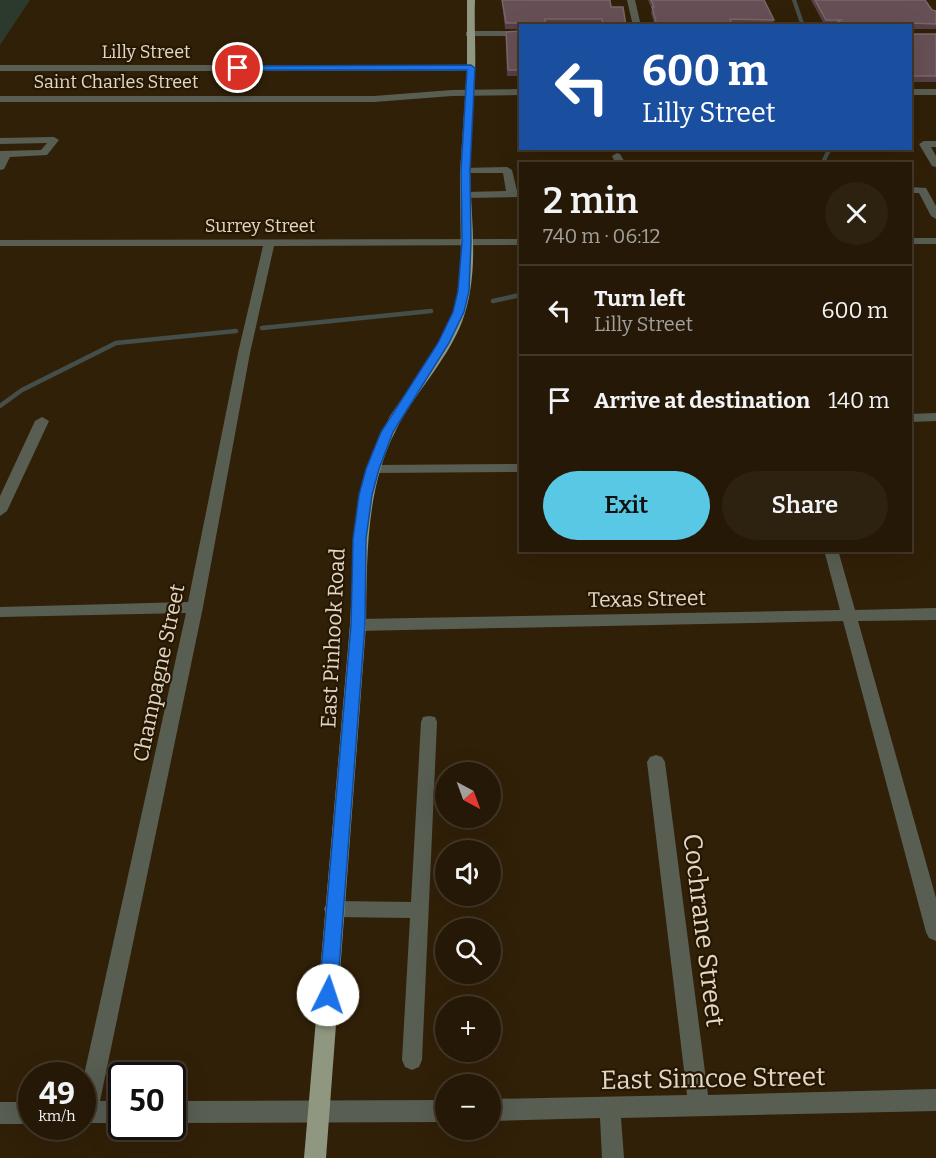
<!DOCTYPE html>
<html lang="en">
<head>
<meta charset="utf-8">
<style>
  :root { --surface:#251806; --page:#2d2110; --text:#f1f3f6; --muted:#a3a09b; --line:#423728; --accent:#59c8e4 }
  body { margin:0; font-family:Bitter,serif; background:var(--page); color:var(--text); height:100vh; display:flex; flex-direction:column; font-size:22px; white-space:nowrap }
  * { box-sizing:border-box; margin:0 }
  p { font-size:20px; color:var(--muted) }
  .icon { flex:none; width:33px; height:33px; fill:none; stroke:currentColor; stroke-width:2; stroke-linecap:round; stroke-linejoin:round }
  .map { position:relative; flex:1; overflow:hidden }
  .panel { position:absolute; left:519px; top:162px; width:393px; height:390px; display:flex; flex-direction:column; background:var(--surface); border-radius:0px; box-shadow:0 6px 24px #0002,0 0 0 2px var(--line) }
  .panel>* { flex:none }
  .guide { position:absolute; left:519px; top:24px; width:393px; height:126px; border-radius:0px; box-shadow:0 6px 24px #0002,0 0 0 2px var(--line); background:#1a4fa0; color:#fff; overflow:hidden }
  .needle { width:39px; rotate:139deg }
  .tools { position:absolute; left:435px; top:762px; display:grid; gap:12px }
  .tools a { display:grid; place-items:center; width:66px; height:66px; border-radius:50%; background:var(--surface); box-shadow:0 6px 24px #0002,0 0 0 2px var(--line); font-size:30px }
  .speed { position:absolute; left:18px; top:1062px; display:flex; gap:12px; font-size:30px; font-weight:700; text-align:center }
  .speed>* { display:grid; place-content:center; width:78px; height:78px; border-radius:50%; background:var(--surface); box-shadow:0 6px 24px #0002,0 0 0 2px var(--line); line-height:1 }
  .speed small { font-size:15px; font-weight:400 }
  .speed .limit { border:3px solid #111; border-radius:9px; background:#fff; color:#111 }
  .pin { position:absolute; display:grid; place-items:center; width:51px; height:51px; color:#fff; margin:-26px; border:3px solid #fff; border-radius:50%; box-shadow:0 2px 6px #0007 }
  .me { position:absolute; width:66px; margin:-33px; rotate:4deg; stroke-linejoin:round; filter:drop-shadow(0 0 4px #0008) }
  .turn { display:flex; align-items:center; gap:21px; height:126px; padding:0 24px; font-size:27px }
  .turn .icon { width:78px; height:78px; stroke-width:2.5 }
  .turn b { display:block; font-size:42px; line-height:51px }
  .round { display:grid; place-items:center; flex:none; width:63px; height:63px; border-radius:32px; background:var(--page) }
  .head { display:flex; align-items:center; justify-content:space-between; height:102px; padding:0 24px }
  h1 { font-size:36px; font-weight:600; line-height:45px }
  .cta { display:flex; gap:12px; margin-top:auto; padding:12px 24px }
  .cta a { flex:1; height:69px; border-radius:36px; background:var(--accent); color:#111; font-size:24px; font-weight:600; line-height:69px; text-align:center }
  .cta a+a { background:var(--page); color:var(--text) }
  ul { padding:0; list-style:none }
  li { display:flex; align-items:center; gap:18px; height:90px; padding:0 24px; border-top:2px solid var(--line) }
  li div { flex:1 }
  li b { display:block; font-size:22px }
  li em { font-style:normal }
  .map>svg:first-child { display:block }
  .green { fill:#2b3a2d }
  .lines { fill:none; stroke-linecap:round; stroke-linejoin:round }
  .stream-far1 { stroke:#444f4c; stroke-width:4 }
  .stream { stroke:#444f4c; stroke-width:4.5 }
  .minor { fill:#595e53; fill-rule:evenodd }
  .major { fill:#8f9780; fill-rule:evenodd }
  .wall { fill:#583f47 }
  .building { fill:#675055; stroke:#7a6567; stroke-width:1.5 }
  .route { fill:#1a73e8; stroke:#114b97; stroke-width:1.5 }
  .labels { text-anchor:middle; stroke-width:4.5; stroke-linejoin:round; paint-order:stroke }
  .far-street-label { font-size:18px; fill:#e1d6c8; stroke:#261701 }
  .street-label { font-size:21px; fill:#e1d6c8; stroke:#261701 }
  .near-street-label { font-size:26px; fill:#e1d6c8; stroke:#261701 }
</style>
</head>
<body>
<div class="map">
<svg width="936" height="1158" viewBox="0 0 936 1158">
  <rect width="100%" height="100%" fill="#312008"/>
  <path class="green" d="M0,0h30l-30,45z"/>
  <g class="lines">
    <path class="stream-far1" d="M794,0l9,26
      M822,164l8,-16"/>
    <path class="stream" d="M493,301l27,-6
      M262,328l169,-17
      M0,406l22,-16 94,-47 120,-12"/>
    <path class="minor" d="M627,0h8l6,26h-8z
      M469,31h51v5h-54v-4z
      M0,65h471l4,3 -4,3h-471z
      M520,89v6l-68,1 -78,6h-374v-6h374l78,-6z
      M910,89h26v6h-26z
      M54,137l5,3 -12,15 -37,2 -6,12 -4,1v-19l41,-1 6,-7 -47,1v-6z
      M924,141h12v6h-5l5,9v11l-4,-1 -13,-22z
      M617,153l3,1 6,10h-10l-4,-8z
      M507,167l5,3 5,21h3v6l-54,1 -5,-3 5,-3 40,-1 -3,-18h-38l-5,-3 1,-2z
      M910,187l16,1 10,18v13l-5,-3 -12,-23h-9z
      M910,238h26v6h-26z
      M520,239v6l-246,1 -24,107 -47,254 -103,494h22v22h-40v-39l104,-471 -186,4v-10l188,-5 50,-249 25,-107h-263v-6z
      M936,413v8l-26,1v-8z
      M42,417l7,4 -42,90 -7,5v-20l35,-75z
      M520,464v8l-147,1 -7,-4 7,-4z
      M824,550h14l17,60 81,-2v12l-78,1 78,277v43l-7,-3 -3,-6 -83,-311 -485,10 -6,-2 -2,-4 2,-4 6,-2 482,-9z
      M429,716l6,1 2,5 -15,338 -3,7 -7,3 -7,-3 -3,-7 8,-142 -76,-1 -7,-2 -3,-6 3,-6 7,-2 77,1 10,-180 2,-5z
      M656,755l6,2 3,5 43,333 228,-6v22l-315,7 3,40h-22l-2,-40 -110,3v-22l197,-4 -40,-333 3,-5z
      M446,1100v22l-274,1v-22z
      M0,1102h32v22h-32z"/>
    <path class="major" d="M467,0h8c-1,24 1,48 0,73 -1,33 -5,66 -5,99 1,47 9,95 -5,141 -13,43 -49,77 -69,117 -31,60 -29,129 -30,195l-40,533h-22l46,-533 5,-100 9,-49 8,-23 18,-37 50,-73 13,-30 4,-17 4,-35 -1,-88 7,-105z"/>
  </g>
  <path class="wall" d="M502,0h108l1,7 15,19h-106v3h-15z
    M648,0h116l10,20 -1,6h-118l-4,-13 1,-4z
    M811,0h114l7,10 4,1v18h-26v-3h-85z
    M520,31v45h-13l-1,-38z
    M910,33l1,1h25v48h-26z"/>
  <path class="building" d="M502,0h108l1,7h12l3,19h-23l-1,-7h-57l1,7h-24l-2,-3h-14z
    M651,0h113l10,20 -44,-1 2,7h-75l-5,-19h2z
    M815,0h110l7,10 4,1v13l-25,-1 -1,3h-73l-1,-3 5,-3h-15z
    M520,31v39h-12l-2,-38z
    M910,33l1,1h25v42h-26z"/>
  <path class="route" d="M471,65l4,3 -5,102 1,72 -2,49 -5,21 -15,31 -56,89 -14,37 -7,26 -6,44 -1,86 -28,370 -3,6 -6,3 -7,-3 -2,-6 32,-370 2,-86 6,-44 7,-26 15,-37 57,-89 15,-31 5,-21 4,-49 -1,-72 6,-100h-229l-4,-2 4,-2z"/>
  <g class="labels">
    <g class="far-street-label">
      <text x="146" y="58">Lilly Street</text>
      <text x="116" y="88">Saint Charles Street</text>
      <text x="260" y="232">Surrey Street</text>
    </g>
    <g class="street-label">
      <text transform="translate(647 599) rotate(-1)" y="7">Texas Street</text>
      <text transform="translate(333 638) rotate(-87)" y="7">East Pinhook Road</text>
      <text transform="translate(159 673) rotate(-78)" y="7">Champagne Street</text>
    </g>
    <g class="near-street-label">
      <text transform="translate(704 930) rotate(83)" y="9">Cochrane Street</text>
      <text transform="translate(713 1078) rotate(-1)" y="9">East Simcoe Street</text>
    </g>
  </g>
</svg>
<div class="tools">
<a><svg class="needle" viewBox="-14 -14 28 28"><path d="M0-13l5 13h-10z" fill="#e53935"/><path d="M0 13l5-13h-10z" fill="#a3a09b"/></svg></a>
<a><svg class="icon" aria-label="sound" viewBox="0 0 24 24"><path d="M4 9h4l5-4v14l-5-4H4zM17 9q2 3 0 6"/></svg></a>
<a><svg class="icon" aria-label="search" viewBox="0 0 24 24"><circle cx="10" cy="10" r="6"/><path d="M15 15l6 6"/></svg></a>
<a>+</a>
<a>−</a>
</div>
<div class="speed"><div>49<small>km/h</small></div><div class="limit">50</div></div>
<div class="pin" style="left:238px;top:68px;background:#d93025"><svg class="icon" aria-label="arrive" viewBox="0 0 24 24"><path d="M6 21V4h12l-3 4 3 4H6"/></svg></div>
<svg class="me" style="left:328px;top:995px" viewBox="-20 -20 40 40"><circle r="19" fill="#fff"/><path d="M0-13L10 11 0 6-10 11z" fill="#1a73e8"/></svg>
<div class="guide">
<div class="turn"><svg class="icon" aria-label="left" viewBox="0 0 24 24"><path d="M17 20v-9H6M10 6l-5 5 5 5"/></svg><div><b>600 m</b>Lilly Street</div></div>
</div>
<section class="panel">
<div class="head"><div><h1>2 min</h1><p>740 m · 06:12</p></div><a class="round"><svg class="icon" aria-label="close" viewBox="0 0 24 24"><path d="M6 6l12 12M18 6L6 18"/></svg></a></div>
<ul>
<li><svg class="icon" aria-label="left" viewBox="0 0 24 24"><path d="M17 20v-9H6M10 6l-5 5 5 5"/></svg><div><b>Turn left</b><p>Lilly Street</p></div><em>600 m</em></li>
<li><svg class="icon" aria-label="arrive" viewBox="0 0 24 24"><path d="M6 21V4h12l-3 4 3 4H6"/></svg><div><b>Arrive at destination</b></div><em>140 m</em></li>
</ul>
<div class="cta"><a>Exit</a><a>Share</a></div>
</section>
</div>
</body>
</html>
